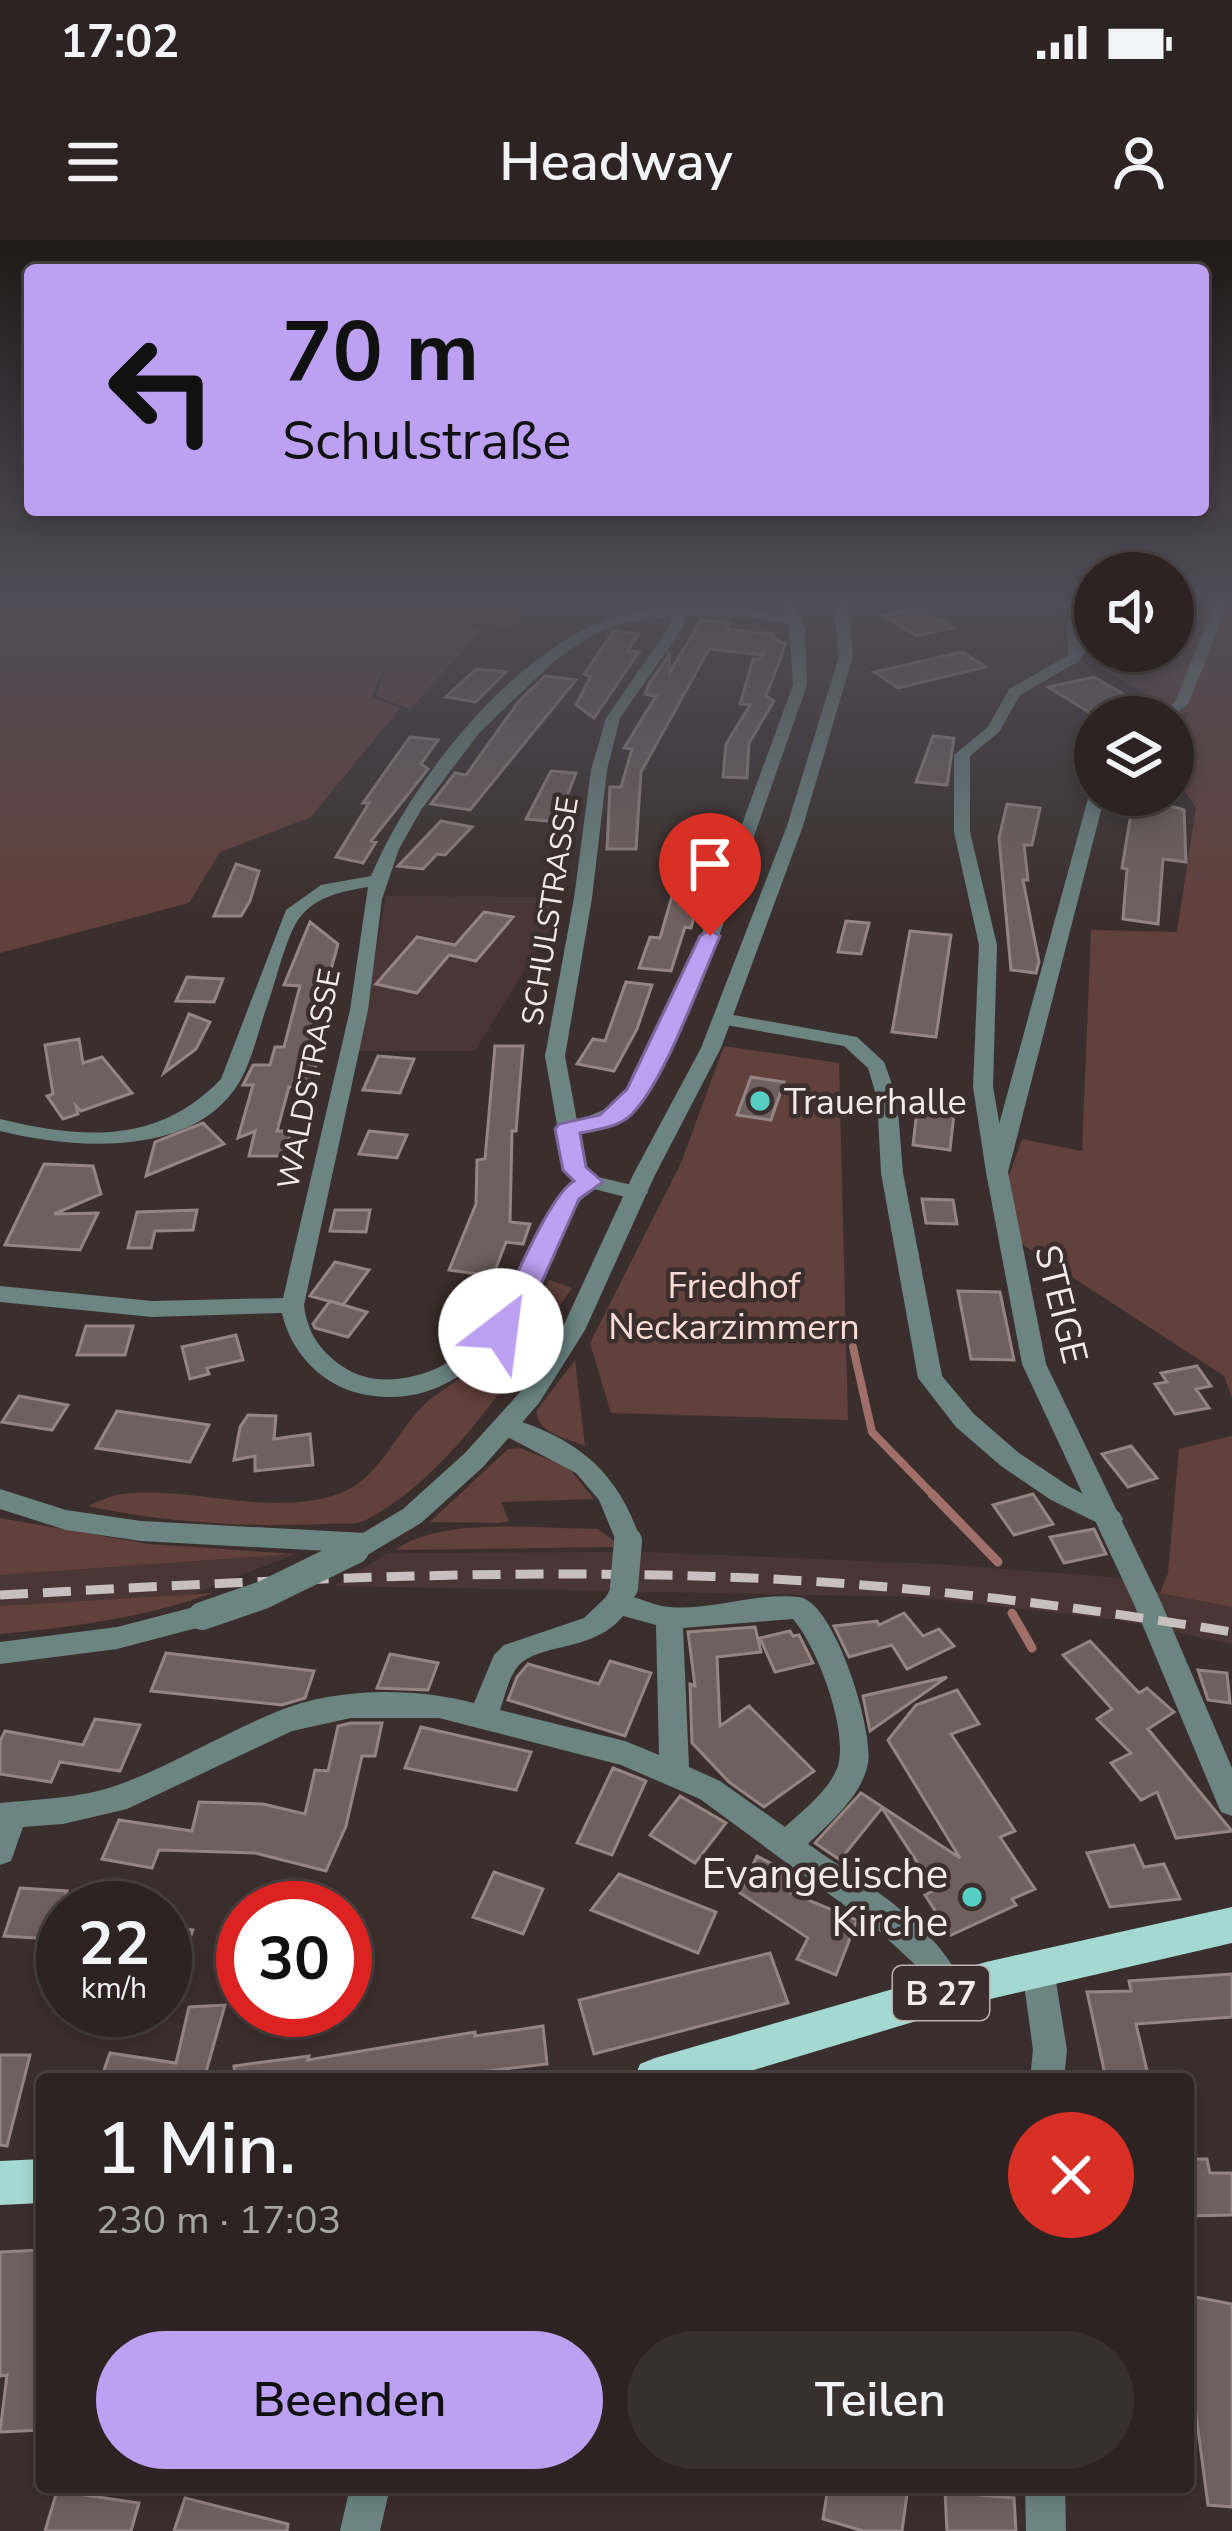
<!DOCTYPE html>
<html lang="de">
<head>
<meta charset="utf-8">
<style>
  :root { --surface:#2c2322; --page:#382f2f; --text:#f1f3f6; --muted:#a6a4a5; --line:#484040; --accent:#bca0f2 }
  body { margin:0; font-family:"Nunito Sans",sans-serif; background:var(--page); color:var(--text); height:100vh; display:flex; flex-direction:column; font-size:45px; white-space:nowrap }
  * { box-sizing:border-box; margin:0 }
  p { font-size:39px; color:var(--muted) }
  .icon { flex:none; width:66px; height:66px; fill:none; stroke:currentColor; stroke-width:2; stroke-linecap:round; stroke-linejoin:round }
  .map { position:relative; flex:1; overflow:hidden }
  .details { position:absolute; left:36px; top:1833px; width:1158px; height:420px; display:flex; flex-direction:column; background:var(--surface); border-radius:12px; box-shadow:0 6px 18px #0003,0 0 0 3px var(--line) }
  .details>* { flex:none }
  .guide { position:absolute; left:24px; top:24px; width:1185px; height:252px; border-radius:12px; box-shadow:0 6px 18px #0003,0 0 0 3px var(--line); background:#bca0f2; color:#111; overflow:hidden }
  .fabs { position:absolute; left:1074px; top:312px; display:grid; gap:24px }
  .fabs a { display:grid; place-items:center; width:120px; height:120px; border-radius:50%; background:var(--surface); box-shadow:0 6px 18px #0003,0 0 0 3px var(--line); font-size:60px }
  .speed { position:absolute; left:36px; top:1641px; display:flex; gap:24px; font-size:60px; font-weight:700; text-align:center }
  .speed>* { display:grid; place-content:center; width:156px; height:156px; border-radius:50%; background:var(--surface); box-shadow:0 6px 18px #0003,0 0 0 3px var(--line); line-height:1 }
  .speed small { font-size:30px; font-weight:400 }
  .speed .limit { border:18px solid #d22; background:#fff; color:#111 }
  .pin { position:absolute; display:grid; place-items:center; width:102px; height:102px; color:#fff; margin:-123px -51px; border-radius:50% 50% 50% 0; rotate:-45deg; box-shadow:0 0 12px #0007 }
  .pin .icon { rotate:45deg }
  .me { position:absolute; width:132px; margin:-66px; rotate:30deg; stroke-linejoin:round; filter:drop-shadow(0 0 9px #0008) }
  .turn { display:flex; align-items:center; gap:42px; height:252px; padding:0 60px; font-size:54px }
  .turn .icon { width:156px; height:156px; stroke-width:2.5 }
  .turn b { display:block; font-size:84px; line-height:102px }
  .round { display:grid; place-items:center; flex:none; width:126px; height:126px; border-radius:63px; background:var(--page) }
  .head { display:flex; align-items:center; justify-content:space-between; height:204px; padding:0 60px }
  h1 { font-size:72px; font-weight:600; line-height:90px }
  .button { display:flex; gap:24px; margin-top:auto; padding:24px 60px }
  .button a { flex:1; height:138px; border-radius:72px; background:var(--accent); color:#111; font-size:48px; font-weight:600; line-height:138px; text-align:center }
  .button a+a { background:var(--page); color:var(--text) }
  .status { display:flex; justify-content:space-between; align-items:center; height:84px; padding:0 60px; background:var(--surface); direction:ltr }
  .status svg { height:33px; fill:currentColor }
  header { display:flex; justify-content:space-between; align-items:center; height:156px; padding:0 60px; background:var(--surface); font-size:54px; font-weight:600 }
  .map>svg:first-child { display:block }
  .built { fill:#4a3735 }
  .green { fill:#62403b }
  .lines { fill:none; stroke-linecap:round; stroke-linejoin:round }
  .stream-far1 { stroke:#a16f69; stroke-width:8 }
  .stream { stroke:#a16f69; stroke-width:9 }
  .building { fill:#6f605e; stroke:#948482; stroke-width:3 }
  .minor { fill:#6c8582; fill-rule:evenodd }
  .tertiary { fill:#6c8582; fill-rule:evenodd }
  .primary { fill:#a4d8d2; fill-rule:evenodd }
  .rail { stroke:#c8c0be; stroke-width:9; stroke-dasharray:28 15; stroke-linecap:butt }
  .minor-bridge { stroke:#6c8582; stroke-width:28 }
  .tertiary-bridge { stroke:#6c8582; stroke-width:28 }
  .route { fill:#bca0f2; stroke:#7a689d; stroke-width:3 }
  .poi-dot { fill:#56cec3; stroke:#3b2f2d; stroke-width:4.5 }
  .labels { text-anchor:middle; stroke-width:9; stroke-linejoin:round; paint-order:stroke }
  .far-street-label { font-size:30px; fill:#f3ebe9; stroke:#3b2f2d }
  .shield { fill:#3b2f2d; stroke:#bcb3b1; stroke-width:3 }
  .shield-label { font-size:33px; font-weight:bold; fill:#f3ebe9 }
  .poi-label { font-size:36px; fill:#f3ebe9; stroke:#3b2f2d; text-anchor:start }
  .park-label { font-size:36px; fill:#fddbd6; stroke:#3b2f2d }
  .street-label { font-size:36px; fill:#f3ebe9; stroke:#3b2f2d }
  .near-poi-label { font-size:42px; fill:#f3ebe9; stroke:#3b2f2d; text-anchor:end }
</style>
</head>
<body>
<div class="status"><b>17:02</b><svg viewBox="0 0 49 12"><path d="M0 12V9h3v3zM5 12V6h3v6zM10 12V3h3v9zM15 12V0h3v12zM26 1h20v11H26zM47 4h2v5h-2z"/></svg></div>
<header><svg class="icon" aria-label="menu" viewBox="0 0 24 24"><path d="M4 6h16M4 12h16M4 18h16"/></svg>Headway<svg class="icon" aria-label="person" viewBox="0 0 24 24"><circle cx="12" cy="8" r="4"/><path d="M4 21q1-7 8-7t8 7"/></svg></header>
<div class="map">
<svg width="1232" height="2291" viewBox="0 0 1232 2291">
  <rect width="100%" height="100%" fill="#3b2f2d"/>
  <path class="built" d="M386,656l170,1 3,17 -84,137h-117z
    M646,1312l293,12 184,14 37,15 72,14v37l-115,-24 -199,-23 -584,-11 54,-33z
    M296,1314l-103,40 -193,12v-31z"/>
  <path class="green" d="M0,360h527l-13,27 -110,-12 79,14 -73,80 -34,-13 11,-37 -15,38 28,11 -89,109 -91,35 -31,51 -189,50z
    M1173,360h59v798l-8,-22 -207,-135 -11,-56 16,-46 60,12 9,-221 86,2 19,-125 -23,-31v-43l15,-16 -81,-45 -23,-20 -4,-49h15v48h78z
    M724,806l115,17 9,357 -237,-7 -21,-70 91,-180z
    M549,1040l23,8c-54,78 -118,185 -204,231 -12,7 -31,4 -45,5 -80,3 -157,-1 -236,-18 11,-4 24,-11 35,-12 72,-9 147,25 219,-1 44,-17 58,-73 95,-98 51,-36 86,-56 113,-115z
    M575,1120l10,86c-18,-8 -50,-13 -48,-36z
    M1232,1196v171l-72,-14 8,-20 11,-124z
    M520,1208l48,19 26,32 -93,3 8,19 -9,2 -70,-1 78,-73z
    M0,1278l148,26 148,10 -296,21z
    M598,1289l16,12 -1,6 -218,3c48,-34 145,-21 203,-21z
    M213,1353c-70,25 -140,34 -213,41v-28z"/>
  <g class="lines">
    <path class="stream-far1" d="M853,1107l19,85 63,65"/>
    <path class="stream" d="M932,1254l66,68
      M1012,1373l20,35"/>
  </g>
  <path class="building" d="M920,368l33,20 -37,8 -33,-21z
    M701,380l29,3 -3,6 47,5 -2,4 14,6 -20,52 8,5 -25,42 -2,35 -24,-1 3,-33 24,-39 -10,-1 13,-45h8l4,-9 -3,5 -53,-6 -68,123 -5,77h-29l3,-62h11l11,-38 -8,-1 32,-52 -11,-2 4,-10 20,-29 1,17z
    M614,391l24,3 -10,17 11,1 -45,66 -18,-13 14,-28 -6,-3z
    M962,412l24,15 -88,21 -24,-16z
    M476,429l30,3 -30,30 -30,-5z
    M545,436l31,4 -106,130 -39,-6 24,-31 11,2 53,-74z
    M1094,437l48,28 -47,11 -47,-29z
    M933,496l21,2 -7,47 -31,-3z
    M410,497l28,3 -17,24 7,5 -57,72 5,1 -13,21 -27,-6 33,-54h-6z
    M551,531l25,2 -19,49 -31,-3z
    M1134,555h37l-1,11 14,4 2,52 -23,-3 -5,65 -35,-5 4,-50 -5,-1z
    M1007,564l33,4 -8,37h-8l4,35h-5l16,82 -3,11 -25,-3 -12,-132z
    M441,581l31,6 -27,28 -8,-1 -14,15 -25,-3z
    M691,616l26,1 -2,28 -25,-1z
    M236,624l23,7 -9,30 -9,15h-27z
    M672,656l27,2 -8,30 -6,-1 -14,44 -32,-3 11,-31 10,1z
    M484,672l29,5 -37,44 -27,-6 -32,38 -41,-9 41,-47 38,8z
    M846,681l23,2 -8,31 -23,-2z
    M310,682l28,22 -16,58h6l-13,52h4l-9,33h-21l-12,44h14l-6,25h-36l6,-25 -17,7 15,-53h-10l10,-20h17l5,-18h9l16,-61 -16,-1z
    M910,691l41,4 -15,102 -44,-5z
    M187,737l17,1 19,1 -9,23 -38,-1z
    M626,742l26,3 -15,44 -23,42 -37,-7 16,-25 12,2z
    M189,774l21,8 -14,27 -32,24z
    M79,799l4,24 19,-6 30,36 -51,18 -5,-5 2,8 -15,5 -16,-23 6,-2 -8,-49z
    M495,806h28l-7,85h-4l-2,91 20,2 -7,20 -17,-2 -13,34 -44,-6 27,-66 1,-44 8,-1z
    M378,816l36,3 -14,34 -37,-3z
    M751,837l33,5 -13,38 -34,-5z
    M918,861l37,4 -5,45 -37,-5z
    M203,883l21,21 -78,32 9,-34z
    M369,891l38,4 -10,23 -38,-4z
    M44,924l49,2 8,28 -47,20 44,-1 -18,37 -75,-5z
    M922,959l31,1 4,24 -31,-1z
    M197,970l-4,20 -38,1 -4,17h-23l9,-36z
    M335,970h35l-4,22 -36,-1z
    M335,1022l34,8 -26,35 -33,-9z
    M958,1051l42,1 14,68 -43,-1z
    M330,1061l37,11 -19,25 -33,-9 -2,-4z
    M86,1086h47l-8,29h-48z
    M236,1095l7,25 -36,8 2,6 -19,5 -8,-32z
    M1197,1126l14,20 -15,3 13,19 -34,6 -20,-30 12,-2 -6,-9z
    M19,1156l49,9 -16,25 -50,-8z
    M117,1171l92,14 -19,37 -94,-14z
    M248,1175l28,1 -2,23 36,-5 3,31 -58,6v-15l-21,4 6,-33z
    M1131,1206l26,32 -29,9 -26,-33z
    M1033,1254l20,30 -39,11 -21,-30z
    M1094,1289l12,25 -42,9 -14,-26z
    M904,1373l19,23 16,-7 15,17 -47,23 -15,-24 -43,12 -15,-31 43,-5 2,4z
    M755,1387l6,25 -44,5 3,69 29,-20 65,65 -50,36 -35,-25 -37,-39 -2,-59 5,2 -7,-54z
    M790,1391l3,5 6,-1 14,28 -38,9 -15,-34z
    M1090,1401l49,52 8,-5 27,24 -26,17 84,102 -56,7 -19,-46 -16,8 -30,-37 20,-10 -34,-34 15,-10 -49,-54z
    M166,1413l92,11 56,7 -9,27 -23,7 -131,-14z
    M390,1414l48,9 -10,27 -51,-2z
    M610,1421l41,12 -26,63 -117,-36 9,-23 11,-13 71,20z
    M1198,1430l29,3 3,30 -22,-3z
    M947,1437l-77,54 -7,-35z
    M957,1450l22,34 -28,10 64,97 -15,6 35,52 -23,10 4,6 -65,30 -26,-40 10,-5 -53,-82 -42,52 -25,-17 46,-50 99,65 -72,-118 28,-35z
    M95,1479l45,6 -20,46 -60,-9 -9,20 -51,-8v-33l5,-10 78,14z
    M351,1483h31l-7,33h-13l-16,70 -20,45 -71,-18 -96,-3 -7,18 -50,-9 17,-39 73,11 7,-29 64,2 42,10 10,-44 13,1 10,-45z
    M421,1487l110,25 -15,38 -111,-22z
    M613,1528l33,13 -34,74 -35,-12z
    M680,1556l46,27 -31,40 -45,-28z
    M1134,1605l10,22 20,-3 16,35 -70,8 -23,-54z
    M757,1616l41,21 -7,16 66,27 -21,55 -39,-16 11,-21 -68,-45z
    M494,1632l49,17 -20,45 -50,-17z
    M619,1634l97,38 -18,41 -107,-43z
    M20,1648l47,3 -15,48 -48,-3z
    M165,1686l28,4 -26,70 -2,-1z
    M770,1713l18,50 -194,51 -15,-54z
    M1232,1734v43l-96,7 13,55h-43l-19,-87 44,-1 -2,-10z
    M225,1765l-21,74h-103l9,-26 66,10 13,-56z
    M543,1786l4,38 -68,8 1,7h-245l-1,-13 75,-10 -1,4 167,-28v4z
    M0,1815h30l-23,91 -7,-1z
    M1188,1919h19l3,14h22v42l-44,1z
    M42,2010v180l-42,2 7,-57 -7,1v-124z
    M1190,2056l42,8v203l-24,-2 -20,-151z
    M828,2247h80l-6,44h-39l-40,-12z
    M57,2251l82,12 -8,28h-86z
    M945,2252l69,6 2,33h-69z
    M185,2258l103,26 -1,7h-113z"/>
  <g class="lines">
    <path class="minor" d="M777,360h13l15,28 2,57 -88,251 -74,158 -31,28 -35,11 6,34 13,10 47,11 3,5 -11,7 -43,-11 -13,11c-18,21 -25,50 -37,75 -36,71 -102,142 -190,117 -36,-11 -64,-42 -72,-79l-130,4 -152,-15v-16l152,15 131,-3 67,-288 18,-123c-24,4 -51,9 -67,29 -14,16 -25,65 -33,87 -9,25 -15,55 -28,78 -45,78 -167,68 -240,50v-12c82,20 158,26 221,-40l65,-169 35,-25 50,-9c40,-95 140,-223 240,-258 53,-19 119,-14 174,-3zM685,375l64,2 40,7 4,61 -92,251 -72,152 -21,20 -31,13 -12,-65 27,-158 15,-128 13,-52 64,-92zM672,376l-2,10 -64,92 -15,52 -17,128 -29,158 20,114 12,12c-24,18 -32,43 -44,70 -24,52 -59,110 -119,124 -25,6 -51,5 -72,-10 -22,-15 -35,-34 -38,-61l64,-295 14,-111 17,-50 22,-39 59,-78 73,-70 36,-25 33,-14z
      M1065,360h14l6,52 -6,9 -59,34 -21,37 -29,24v76l27,113 -4,142 15,85 -11,7 -11,-7 -13,-85 6,-142 -25,-113v-77l34,-28 21,-38 60,-34z
      M722,773l135,24 27,25 13,36 6,75 39,203 32,38 45,39 51,34 49,25 4,7 -4,7 -9,3 -59,-29 -50,-34 -45,-39 -38,-49 -37,-205 -4,-75 -9,-30 -24,-22 -129,-23v-8z
      M507,1177c71,22 110,53 134,124l-4,7h-18l-20,-48 -23,-27 -78,-41 -3,-6z
      M0,1249l66,21 75,11 225,12 9,3 4,7 -4,7 -9,3 -225,-12 -75,-11 -66,-21z
      M624,1336l9,4 4,7 -4,10c11,3 24,9 36,10 42,4 88,-15 130,-10 36,5 75,134 69,166 -6,33 -37,58 -60,81 58,41 129,79 158,147l-5,11 -11,5 -11,-5 -15,-29 -46,-43 -178,-131 -79,-34 -182,-47h-88l-59,13 -165,78 -64,15 -40,3 -12,34 -11,4v-62c42,-4 87,-5 126,-21 51,-20 99,-49 150,-70 59,-25 137,-25 198,-9l20,-48 10,-10 80,-27 22,-21 9,-17zM623,1376l33,9 3,130 -34,-14 -125,-31c5,-14 9,-34 19,-45 24,-23 75,-13 104,-49zM793,1379c24,27 59,118 43,152 -10,22 -34,40 -51,56l-65,-46 -31,-14 -6,-139z
      M1038,1714l11,4 5,11 13,81 -3,29h-34l3,-29 -11,-81 5,-11z
      M350,2247h40l-10,44h-40z
      M1025,2247h40l1,44h-40z"/>
    <path class="tertiary" d="M833,360h14l6,56 -50,170 -82,222 -66,127 -70,155 -46,73 -56,64 -62,56 -57,34h-18l-4,-7 4,-7 57,-34 62,-56 56,-62 41,-62 71,-154 68,-127 86,-222 52,-170z
      M1216,360h14l-42,104 -16,13h-16l19,-15z
      M1095,551v4h10l-97,377 38,192 115,238 71,166v48l-11,-4 -4,-9 -84,-201 -111,-238 -36,-192 103,-377z
      M202,1365l10,3 4,8 -4,8 -95,25 -117,15v-22l117,-15z"/>
    <path class="primary" d="M1232,1667v36l-246,57 -262,79h-90l6,-15 15,-6 331,-96z
      M42,1919v44l-42,2v-44z"/>
    <path class="rail" d="M0,1355c257,-14 515,-29 772,-16 155,8 307,28 460,53"/>
    <path class="minor-bridge" d="M624,1347l4,-46"/>
    <path class="tertiary-bridge" d="M202,1376l61,-21 92,-45"/>
  </g>
  <linearGradient id="sky" x2="0" y2="1"><stop stop-color="#201a19"/><stop offset="0.53" stop-color="#4f4d57"/><stop offset="1" stop-color="#4f4d57" stop-opacity="0"/></linearGradient>
  <rect width="1232" height="680" fill="url(#sky)"/>
  <path class="route" d="M710,690l10,6c-21,47 -54,143 -88,178 -14,14 -34,15 -52,19l6,34 17,15 -24,17 -46,103 -23,35h-18l-4,-6c21,-34 59,-134 86,-150l-11,-11 -8,-41 4,-5 41,-9 27,-26 73,-153z"/>
  <g class="poi-dot">
    <circle cx="760" cy="861" r="12"/>
    <circle cx="972" cy="1657" r="12"/>
  </g>
  <g class="labels">
    <g class="far-street-label">
      <text transform="translate(550 671) rotate(-81)" y="10">SCHULSTRASSE</text>
      <text transform="translate(309 839) rotate(-79)" y="10">WALDSTRASSE</text>
    </g>
    <rect class="shield" x="893" y="1726" width="96" height="54" rx="9"/>
    <g class="shield-label">
      <text x="941" y="1765">B 27</text>
    </g>
    <g class="poi-label">
      <text x="784" y="874">Trauerhalle</text>
    </g>
    <g class="park-label">
      <text x="734" y="1058">Friedhof<tspan x="734" dy="41">Neckarzimmern</tspan></text>
    </g>
    <g class="street-label">
      <text transform="translate(1062 1064) rotate(76)" y="13">STEIGE</text>
    </g>
    <g class="near-poi-label">
      <text x="948" y="1648">Evangelische<tspan x="948" dy="48">Kirche</tspan></text>
    </g>
  </g>
</svg>
<div class="fabs">
<a><svg class="icon" aria-label="sound" viewBox="0 0 24 24"><path d="M4 9h4l5-4v14l-5-4H4zM17 9q2 3 0 6"/></svg></a>
<a><svg class="icon" aria-label="layers" viewBox="0 0 24 24"><path d="M12 4l9 5-9 5-9-5zM3 14l9 5 9-5"/></svg></a>
</div>
<div class="speed"><div>22<small>km/h</small></div><div class="limit">30</div></div>
<div class="pin" style="left:710px;top:696px;background:#d93025"><svg class="icon" aria-label="arrive" viewBox="0 0 24 24"><path d="M6 21V4h12l-3 4 3 4H6"/></svg></div>
<svg class="me" style="left:501px;top:1091px" viewBox="-20 -20 40 40"><circle r="19" fill="#fff"/><path d="M0-13L10 11 0 6-10 11z" fill="#bca0f2"/></svg>
<div class="guide">
<div class="turn"><svg class="icon" aria-label="left" viewBox="0 0 24 24"><path d="M17 20v-9H6M10 6l-5 5 5 5"/></svg><div><b>70 m</b>Schulstraße</div></div>
</div>
<section class="details">
<div class="head"><div><h1>1 Min.</h1><p>230 m · 17:03</p></div><a class="round" style="background:#d93025;color:#fff"><svg class="icon" aria-label="close" viewBox="0 0 24 24"><path d="M6 6l12 12M18 6L6 18"/></svg></a></div>
<div class="button"><a>Beenden</a><a>Teilen</a></div>
</section>
</div>
</body>
</html>
